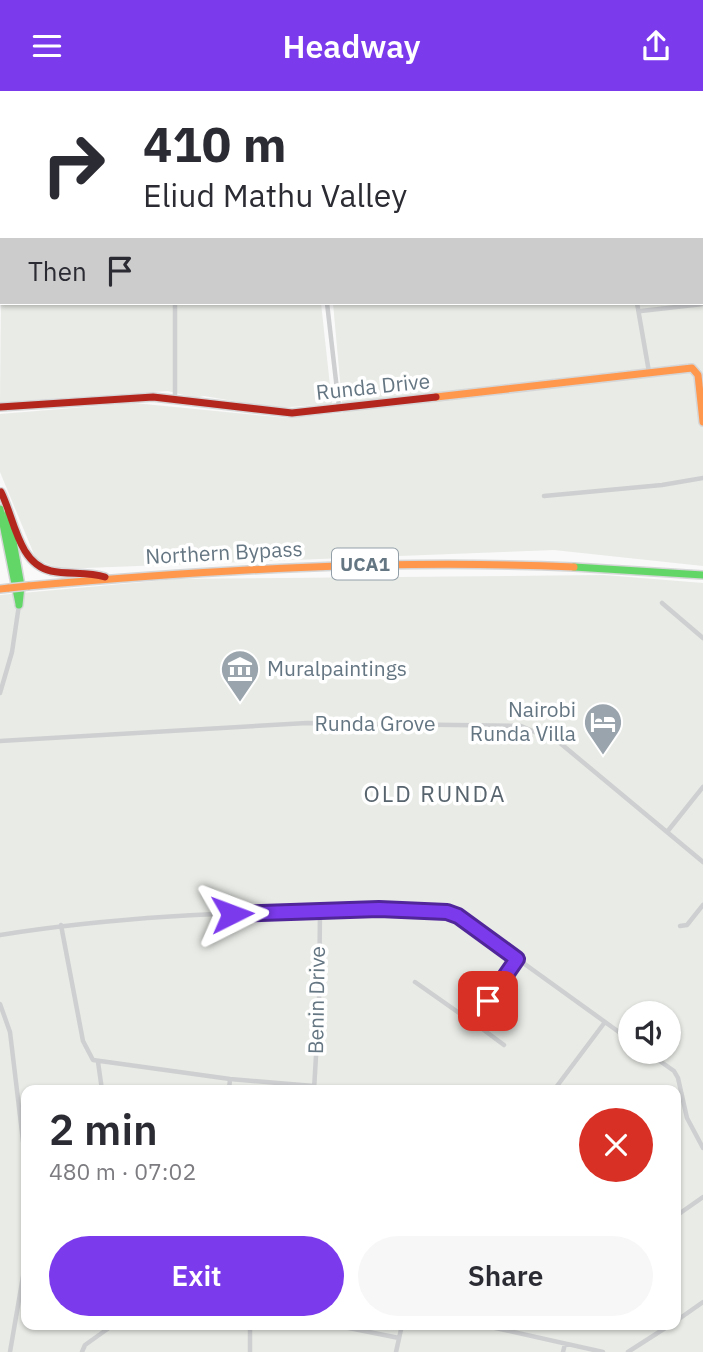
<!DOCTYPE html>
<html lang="en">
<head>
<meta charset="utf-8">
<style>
  :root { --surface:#fff; --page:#f7f7f7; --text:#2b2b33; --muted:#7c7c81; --accent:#7c3aed }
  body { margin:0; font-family:"IBM Plex Sans",sans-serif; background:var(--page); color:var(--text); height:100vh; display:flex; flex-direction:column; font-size:26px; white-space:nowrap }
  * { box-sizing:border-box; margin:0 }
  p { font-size:23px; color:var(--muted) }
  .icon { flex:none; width:38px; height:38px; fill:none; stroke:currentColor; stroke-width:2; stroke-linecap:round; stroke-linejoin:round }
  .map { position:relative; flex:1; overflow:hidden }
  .details { position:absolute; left:21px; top:994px; width:660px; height:245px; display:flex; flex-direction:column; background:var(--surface); border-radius:14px; box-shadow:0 2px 5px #0004 }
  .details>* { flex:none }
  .guide { position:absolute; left:0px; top:0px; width:704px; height:214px; box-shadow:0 2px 5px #0004; background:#fff; color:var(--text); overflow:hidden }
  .fabs { position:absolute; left:618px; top:910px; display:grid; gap:14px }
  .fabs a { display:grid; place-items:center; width:63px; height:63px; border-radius:50%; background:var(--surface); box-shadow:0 2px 5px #0004; font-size:35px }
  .pin { position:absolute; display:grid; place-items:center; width:60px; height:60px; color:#fff; margin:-30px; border-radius:14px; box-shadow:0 4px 10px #0006 }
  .me { position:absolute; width:77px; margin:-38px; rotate:87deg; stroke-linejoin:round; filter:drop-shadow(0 0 5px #0008) }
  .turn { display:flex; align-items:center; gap:24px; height:147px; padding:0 28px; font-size:32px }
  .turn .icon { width:91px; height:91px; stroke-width:2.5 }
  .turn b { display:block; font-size:49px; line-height:60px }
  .then { display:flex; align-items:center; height:66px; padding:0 28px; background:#0003; gap:14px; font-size:26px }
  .round { display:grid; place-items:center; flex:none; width:74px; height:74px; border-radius:37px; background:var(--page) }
  .overview { display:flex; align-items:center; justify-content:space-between; height:119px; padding:0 28px }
  h1 { font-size:42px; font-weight:600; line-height:52px }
  .cta { display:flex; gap:14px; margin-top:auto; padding:14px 28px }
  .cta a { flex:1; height:80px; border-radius:42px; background:var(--accent); color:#fff; font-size:28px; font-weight:600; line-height:80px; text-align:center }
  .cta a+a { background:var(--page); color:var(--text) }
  header { display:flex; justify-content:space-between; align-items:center; height:91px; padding:0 28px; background:var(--accent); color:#fff; font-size:32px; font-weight:600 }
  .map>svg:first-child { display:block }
  .green { fill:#e8ebe6; fill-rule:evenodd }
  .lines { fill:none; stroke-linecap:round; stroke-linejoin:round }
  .fast-casing { stroke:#d5d6d7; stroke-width:10 }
  .slow-casing { stroke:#d5d6d7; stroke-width:10 }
  .jam-casing { stroke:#d5d6d7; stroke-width:10 }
  .street { stroke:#cecfd0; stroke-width:4.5 }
  .fast { stroke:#63d668; stroke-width:7 }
  .slow { stroke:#ff974d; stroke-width:7 }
  .jam { stroke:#b3261e; stroke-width:7 }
  .slow-bridge-casing { stroke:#d5d6d7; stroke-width:10; stroke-linecap:butt }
  .slow-bridge { stroke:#ff974d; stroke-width:7 }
  .route-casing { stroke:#51269a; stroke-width:18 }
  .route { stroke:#7c3aed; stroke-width:12 }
  .labels { text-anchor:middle; stroke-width:7; stroke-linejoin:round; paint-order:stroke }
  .shield { fill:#fff; stroke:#939fa8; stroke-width:2 }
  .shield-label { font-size:19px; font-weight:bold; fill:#657683 }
  .street-label { font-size:21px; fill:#657683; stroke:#fff }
  .poi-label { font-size:21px; fill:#657683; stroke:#fff; text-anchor:start }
  .neighbourhood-label { font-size:23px; letter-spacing:2px; fill:#57646e; stroke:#fff }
</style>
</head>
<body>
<header><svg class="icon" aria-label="menu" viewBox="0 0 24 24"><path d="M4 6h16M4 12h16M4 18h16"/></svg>Headway<svg class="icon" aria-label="share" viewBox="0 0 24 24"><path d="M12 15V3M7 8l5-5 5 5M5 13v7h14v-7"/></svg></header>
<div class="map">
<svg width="703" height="1261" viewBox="0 0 703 1261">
  <rect width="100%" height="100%" fill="#f9f9f9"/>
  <path class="green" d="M114,0h186v2h-188z
    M312,0h391v475l-149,-16 -494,19 -24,-10 -36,-87v-58l134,-11 153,15 56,-5 -10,-110h369v-210z
    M2,99v113h319l11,101 -56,4 -72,-12 -9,2 -27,-7 -168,11z
    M604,484l99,8v769h-703v-757l177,-16zM630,922h38v39h-38zM26,999h650v235h-650z"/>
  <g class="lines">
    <g class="fast-casing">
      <path id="fast" d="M393,0l8,2
        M0,418l19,95
        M8,422l13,73 -2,19
        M574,476l129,8"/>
    </g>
    <g class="slow-casing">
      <path id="slow" d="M105,2l2,-2
        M0,95h2
        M436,306l256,-29 6,7 5,47
        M28,495c182,-16 363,-27 546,-19
        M0,498l9,-1"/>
    </g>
    <g class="jam-casing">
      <path id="jam" d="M521,2l9,-2
        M0,316l153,-10 139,16 144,-16
        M1,401c13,25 17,72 50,79 18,4 36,0 54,6"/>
    </g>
    <path class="street" d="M52,0l2,2
      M306,0v2
      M327,212l12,104
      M637,212l12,69
      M641,220l62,-7
      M175,308v-96
      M544,405l118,-11 41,-7
      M662,512l41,35
      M0,602l12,-41 7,-47
      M0,650l307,-18 214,3 39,17 143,119
      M667,741l36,-45
      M61,834l22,116 10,19 137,19 84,7
      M680,835l7,-1 16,-20
      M0,844c112,-18 228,-23 341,-25 37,-1 82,-6 117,6l172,124
      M415,891l57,40 45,-63
      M0,913l10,28 16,134
      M473,931l31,23
      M647,961l27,19 4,7 9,40 16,30
      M98,971l4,28
      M229,999l1,-11
      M314,999l5,-85 1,-95
      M554,999l51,-68
      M676,1125l27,-19
      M676,1230l27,-19
      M250,1234v27
      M334,1234l65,13
      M482,1234l121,27
      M10,1261l16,-93
      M82,1261l3,-7 28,-20
      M396,1261l6,-27
      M563,1261l2,-8
      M628,1261l42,-27"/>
    <use href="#fast" class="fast"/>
    <use href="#slow" class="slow"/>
    <use href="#jam" class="jam"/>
    <g class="slow-bridge-casing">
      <path id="slow-bridge" d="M9,497l19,-2"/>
    </g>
    <use href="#slow-bridge" class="slow-bridge"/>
  </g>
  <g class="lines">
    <g class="route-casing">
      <path id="route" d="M232,823l147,-5 68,3 11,4 59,43 -29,42"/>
    </g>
    <use href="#route" class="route"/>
  </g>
  <defs>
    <g id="museum-pin" transform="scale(2.0125)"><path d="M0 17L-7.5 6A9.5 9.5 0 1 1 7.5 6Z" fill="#99a4ac" stroke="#fff"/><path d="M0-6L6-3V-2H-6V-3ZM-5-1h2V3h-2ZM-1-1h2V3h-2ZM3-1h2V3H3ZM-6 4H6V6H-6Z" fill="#fff"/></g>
    <g id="hotel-pin" transform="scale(2.0125)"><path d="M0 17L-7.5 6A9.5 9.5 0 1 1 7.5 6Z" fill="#99a4ac" stroke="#fff"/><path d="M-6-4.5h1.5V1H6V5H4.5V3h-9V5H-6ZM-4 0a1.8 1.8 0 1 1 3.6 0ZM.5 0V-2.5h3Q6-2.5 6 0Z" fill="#fff"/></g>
  </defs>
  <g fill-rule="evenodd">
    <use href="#museum-pin" x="240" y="578"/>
    <use href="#hotel-pin" x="603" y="631"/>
  </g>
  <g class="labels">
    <rect class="shield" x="332" y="457.5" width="66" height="31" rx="5"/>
    <g class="shield-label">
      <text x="365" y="480">UCA1</text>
    </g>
    <g class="street-label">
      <text transform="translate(373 296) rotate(-6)" y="7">Runda Drive</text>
      <text transform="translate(224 462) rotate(-3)" y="7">Northern Bypass</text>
      <text x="375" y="640">Runda Grove</text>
      <text transform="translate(317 909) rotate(-89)" y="7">Benin Drive</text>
    </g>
    <g class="poi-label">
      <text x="267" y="585">Muralpaintings</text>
      <text x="576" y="626" text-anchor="end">Nairobi<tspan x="576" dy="24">Runda Villa</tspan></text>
    </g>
    <g class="neighbourhood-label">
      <text x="435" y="711">OLD RUNDA</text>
    </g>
  </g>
</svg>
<div class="fabs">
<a><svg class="icon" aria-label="sound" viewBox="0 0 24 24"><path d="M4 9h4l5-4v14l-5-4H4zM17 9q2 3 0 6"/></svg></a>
</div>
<div class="pin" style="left:488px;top:910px;background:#d93025"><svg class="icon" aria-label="arrive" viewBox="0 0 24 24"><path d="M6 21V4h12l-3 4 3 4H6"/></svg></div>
<svg class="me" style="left:232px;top:823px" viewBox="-20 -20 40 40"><path d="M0-17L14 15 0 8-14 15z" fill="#7c3aed" stroke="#fff" stroke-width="4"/></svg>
<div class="guide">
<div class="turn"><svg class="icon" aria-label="right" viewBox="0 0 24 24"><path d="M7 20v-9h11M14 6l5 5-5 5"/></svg><div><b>410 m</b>Eliud Mathu Valley</div></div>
<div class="then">Then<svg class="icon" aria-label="arrive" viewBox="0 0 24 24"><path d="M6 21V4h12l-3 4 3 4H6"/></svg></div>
</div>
<section class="details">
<div class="overview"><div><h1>2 min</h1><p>480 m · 07:02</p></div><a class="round" style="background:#d93025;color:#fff"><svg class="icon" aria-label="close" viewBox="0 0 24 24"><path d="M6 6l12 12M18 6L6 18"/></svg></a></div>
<div class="cta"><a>Exit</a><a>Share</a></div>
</section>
</div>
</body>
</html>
